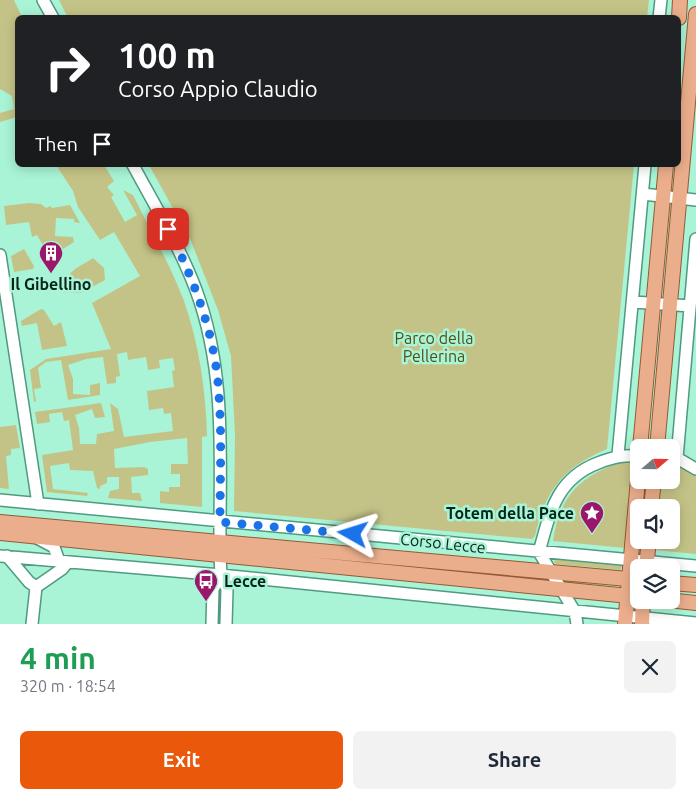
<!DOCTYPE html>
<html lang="en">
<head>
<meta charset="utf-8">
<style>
  :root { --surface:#fff; --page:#f2f2f3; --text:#1f2937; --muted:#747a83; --accent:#ea580c }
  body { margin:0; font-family:Ubuntu,sans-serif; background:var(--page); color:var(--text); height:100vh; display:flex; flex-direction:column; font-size:19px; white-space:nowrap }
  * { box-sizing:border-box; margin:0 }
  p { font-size:16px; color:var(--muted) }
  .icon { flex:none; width:28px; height:28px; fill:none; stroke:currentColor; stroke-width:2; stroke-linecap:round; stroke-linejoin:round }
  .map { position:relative; height:624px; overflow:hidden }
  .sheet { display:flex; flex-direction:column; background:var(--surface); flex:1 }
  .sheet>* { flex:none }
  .banner { position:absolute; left:15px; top:15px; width:666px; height:152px; border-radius:8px; box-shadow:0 2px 12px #0003; background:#202124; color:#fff; overflow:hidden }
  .needle { width:32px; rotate:70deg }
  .tools { position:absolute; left:630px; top:439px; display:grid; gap:10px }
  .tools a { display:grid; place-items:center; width:50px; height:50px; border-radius:8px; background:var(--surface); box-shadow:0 2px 12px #0003; font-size:25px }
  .pin { position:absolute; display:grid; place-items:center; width:42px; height:42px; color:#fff; margin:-21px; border-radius:10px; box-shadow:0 2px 8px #0006 }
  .me { position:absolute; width:55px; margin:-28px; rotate:276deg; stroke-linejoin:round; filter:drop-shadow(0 0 4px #0008) }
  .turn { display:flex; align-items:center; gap:18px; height:105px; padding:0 20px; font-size:22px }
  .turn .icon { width:65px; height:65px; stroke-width:2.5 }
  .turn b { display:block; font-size:35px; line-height:42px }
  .then { display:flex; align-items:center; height:48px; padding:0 20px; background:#0003; gap:10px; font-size:19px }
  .round { display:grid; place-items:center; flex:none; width:52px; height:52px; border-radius:8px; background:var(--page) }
  .head { display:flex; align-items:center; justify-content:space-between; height:85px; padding:0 20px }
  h1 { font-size:30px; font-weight:600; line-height:38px; color:#1e9e55 }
  .action { display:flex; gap:10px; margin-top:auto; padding:10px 20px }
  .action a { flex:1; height:58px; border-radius:8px; background:var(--accent); color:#fff; font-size:20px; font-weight:600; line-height:58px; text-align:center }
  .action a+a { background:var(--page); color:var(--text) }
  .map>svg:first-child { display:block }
  .green { fill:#c4c387 }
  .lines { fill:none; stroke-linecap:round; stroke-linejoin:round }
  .minor-casing { stroke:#509a7f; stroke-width:14 }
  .major-casing { stroke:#925b33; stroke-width:16 }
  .minor { stroke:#fff; stroke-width:11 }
  .major { stroke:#ebae8c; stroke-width:14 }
  .route { stroke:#1a73e8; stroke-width:9; stroke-dasharray:0 16.2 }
  .labels { text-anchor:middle; stroke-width:5; stroke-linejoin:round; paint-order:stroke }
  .poi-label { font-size:16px; font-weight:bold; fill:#06261b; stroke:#a9f4d6 }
  .park-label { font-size:16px; fill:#525015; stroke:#a9f4d6 }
  .street-label { font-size:16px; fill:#06261b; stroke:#a9f4d6 }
</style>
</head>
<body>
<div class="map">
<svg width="696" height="624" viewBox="0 0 696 624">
  <rect width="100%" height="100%" fill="#a9f4d6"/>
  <path class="green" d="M0,0h14l8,17 -4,1 -1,99 -17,5v-9l14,-4 -2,-13 -12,-7z
    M59,0h590l-2,18h-579z
    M56,165h48l10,16 -7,6 7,8 -3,2 14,25 12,-7 -14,-25 10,5c17,35 37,69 51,106 15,43 22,90 23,135l-5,1v70l-42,-4v-12l9,1v-5h11v-13h-9v-10h17l-1,-26 -37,4 -36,7 1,19 29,-1 4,2v6l-17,2 1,16h8l2,8 -34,-3 2,-7 9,-2v-12h-12v6l-7,3v3l-3,-1 -4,-17 -23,-1 -1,-7 -19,3 3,23 35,4 -1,3 -40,-4 -5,-37 31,-5 -4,-30 -5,1 -2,-9 -13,2 1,8 -13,2 -2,-12 66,-9 4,14 -10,1 -3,-9 -17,6 4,13 1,16h16l1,-10 17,-3 -4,-28 8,6 6,28 49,-6 -2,-18 -7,1 -1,-6 -14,2 -2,-19 27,-4 -2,-16 3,-1 -2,-12 -14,2 1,8 -12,2 -2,-13 -18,3 -1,-8 -10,2 3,22 -4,1v6l-9,1 -4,-27 -17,2 -18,6 5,14v15l17,1v-10l10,-2v12l-32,5 -7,-40 -15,2 -8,6 3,20 -7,1 2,12 -2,1 -4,-32 16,-11 65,-10 -19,-46 48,-27 -26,-44 -14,8 -22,-33 -5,-16z
    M149,165h485l-27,284c-43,18 -62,41 -72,87l-3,3 -298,-28 1,-75 -4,-80 -13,-46 -27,-69z
    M29,203l12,1 5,4 4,-2 2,2 18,-3 10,18 -6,-1v-3l-18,-1 -1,18 18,1 1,5 -24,15 -13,-22 -5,2 -3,-15 -23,3 -2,-19z
    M24,249l10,17 -1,3 -19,3 -3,-16z
    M93,258l11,10 1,12 -24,13 -19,-1c4,-21 14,-23 31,-34z
    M41,309l3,1 10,16 7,-4 6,24 -25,4 -5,-27 -15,3 -1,-5z
    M16,425l4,23 -9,1v6l-5,1 3,33 -9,-1v-61z
    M620,463h10l2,2 -7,83 -72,-7c6,-43 26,-65 67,-78z
    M671,464l11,2 14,9v79l-41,-4 1,-10h15v-32l-13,-1 3,-27h10z
    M556,559l65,6 1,2 -2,3 -64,-6 -2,-2z"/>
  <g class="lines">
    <g class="minor-casing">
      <path id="minor" d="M43,0l10,18
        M659,18l2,-18
        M133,165c22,41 47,82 63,125 32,86 23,177 24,266l1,19 6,14 -1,35
        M643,194l53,6
        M0,255l38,249
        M634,302l56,4
        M618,455l27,-290
        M671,458h6l19,11
        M677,458l19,-219
        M0,500l696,66
        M37,538l17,9 5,14
        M0,556l221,19 475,48
        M7,556l22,26 7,5
        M36,587l26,-18 6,-7
        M32,624l4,-37
        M212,624l1,-35 8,-14
        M577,624l-2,-12 -36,-60c11,-39 17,-73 59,-89 15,-6 25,-8 41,-7"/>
    </g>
    <g class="major-casing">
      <path id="major" d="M679,18l1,-18
        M640,448l26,-283
        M657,448l39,-434
        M651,508l3,-28
        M0,522l639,58
        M0,533l639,64
        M646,568l3,-28
        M671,583l25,2
        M668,600l28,3
        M625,624l14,-156
        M642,624l1,-24"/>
    </g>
    <use href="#minor" class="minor"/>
    <use href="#major" class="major"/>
  </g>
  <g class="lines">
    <path class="route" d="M168,229c27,52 48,108 51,167 3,41 1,84 1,126l133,12"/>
  </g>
  <defs>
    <g id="building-pin" transform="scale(1.25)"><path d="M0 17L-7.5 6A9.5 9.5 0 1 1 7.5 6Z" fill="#9a176c" stroke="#a9f4d6"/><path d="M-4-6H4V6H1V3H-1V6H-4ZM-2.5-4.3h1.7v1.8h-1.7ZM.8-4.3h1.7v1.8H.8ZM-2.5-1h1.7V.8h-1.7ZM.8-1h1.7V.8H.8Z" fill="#fff"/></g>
    <g id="sight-pin" transform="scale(1.25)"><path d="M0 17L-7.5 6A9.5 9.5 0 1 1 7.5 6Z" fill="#9a176c" stroke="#a9f4d6"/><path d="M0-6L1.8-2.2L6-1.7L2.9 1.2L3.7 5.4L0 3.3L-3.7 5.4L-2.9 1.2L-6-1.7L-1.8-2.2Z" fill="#fff"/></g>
    <g id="bus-pin" transform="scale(1.25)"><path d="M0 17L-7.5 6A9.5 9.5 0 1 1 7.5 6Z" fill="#9a176c" stroke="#a9f4d6"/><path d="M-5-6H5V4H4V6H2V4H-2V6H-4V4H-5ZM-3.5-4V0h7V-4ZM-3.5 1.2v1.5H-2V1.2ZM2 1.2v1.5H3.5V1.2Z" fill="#fff"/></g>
  </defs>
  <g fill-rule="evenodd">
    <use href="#building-pin" x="51" y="253"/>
    <use href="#sight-pin" x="592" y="513"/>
    <use href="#bus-pin" x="206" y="581"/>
  </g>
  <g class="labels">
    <g class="poi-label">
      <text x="51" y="290">Il Gibellino</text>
      <text x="574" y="519" text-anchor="end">Totem della Pace</text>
      <text x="224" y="587" text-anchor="start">Lecce</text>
    </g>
    <g class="park-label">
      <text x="434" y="344">Parco della<tspan x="434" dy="18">Pellerina</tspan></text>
    </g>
    <g class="street-label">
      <text transform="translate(443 543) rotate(6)" y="6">Corso Lecce</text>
    </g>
  </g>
</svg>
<div class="tools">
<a><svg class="needle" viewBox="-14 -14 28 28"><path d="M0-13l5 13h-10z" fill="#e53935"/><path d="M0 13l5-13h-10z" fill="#747a83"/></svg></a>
<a><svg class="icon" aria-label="sound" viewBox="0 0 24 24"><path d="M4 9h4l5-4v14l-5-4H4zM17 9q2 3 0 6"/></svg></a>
<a><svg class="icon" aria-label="layers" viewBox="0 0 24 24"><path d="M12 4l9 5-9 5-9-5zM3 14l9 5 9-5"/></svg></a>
</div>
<div class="pin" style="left:168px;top:229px;background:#d93025"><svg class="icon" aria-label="arrive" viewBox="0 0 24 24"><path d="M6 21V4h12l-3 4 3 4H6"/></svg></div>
<svg class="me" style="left:353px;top:534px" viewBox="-20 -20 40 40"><path d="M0-17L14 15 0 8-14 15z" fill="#1a73e8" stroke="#fff" stroke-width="4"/></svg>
<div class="banner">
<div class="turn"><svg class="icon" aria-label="right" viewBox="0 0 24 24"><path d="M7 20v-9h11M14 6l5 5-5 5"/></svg><div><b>100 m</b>Corso Appio Claudio</div></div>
<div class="then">Then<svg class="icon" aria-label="arrive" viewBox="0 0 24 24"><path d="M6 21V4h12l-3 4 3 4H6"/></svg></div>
</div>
</div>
<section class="sheet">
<div class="head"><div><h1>4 min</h1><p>320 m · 18:54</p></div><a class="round"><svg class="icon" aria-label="close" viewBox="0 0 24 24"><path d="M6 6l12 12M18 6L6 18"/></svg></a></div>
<div class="action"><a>Exit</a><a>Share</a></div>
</section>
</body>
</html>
